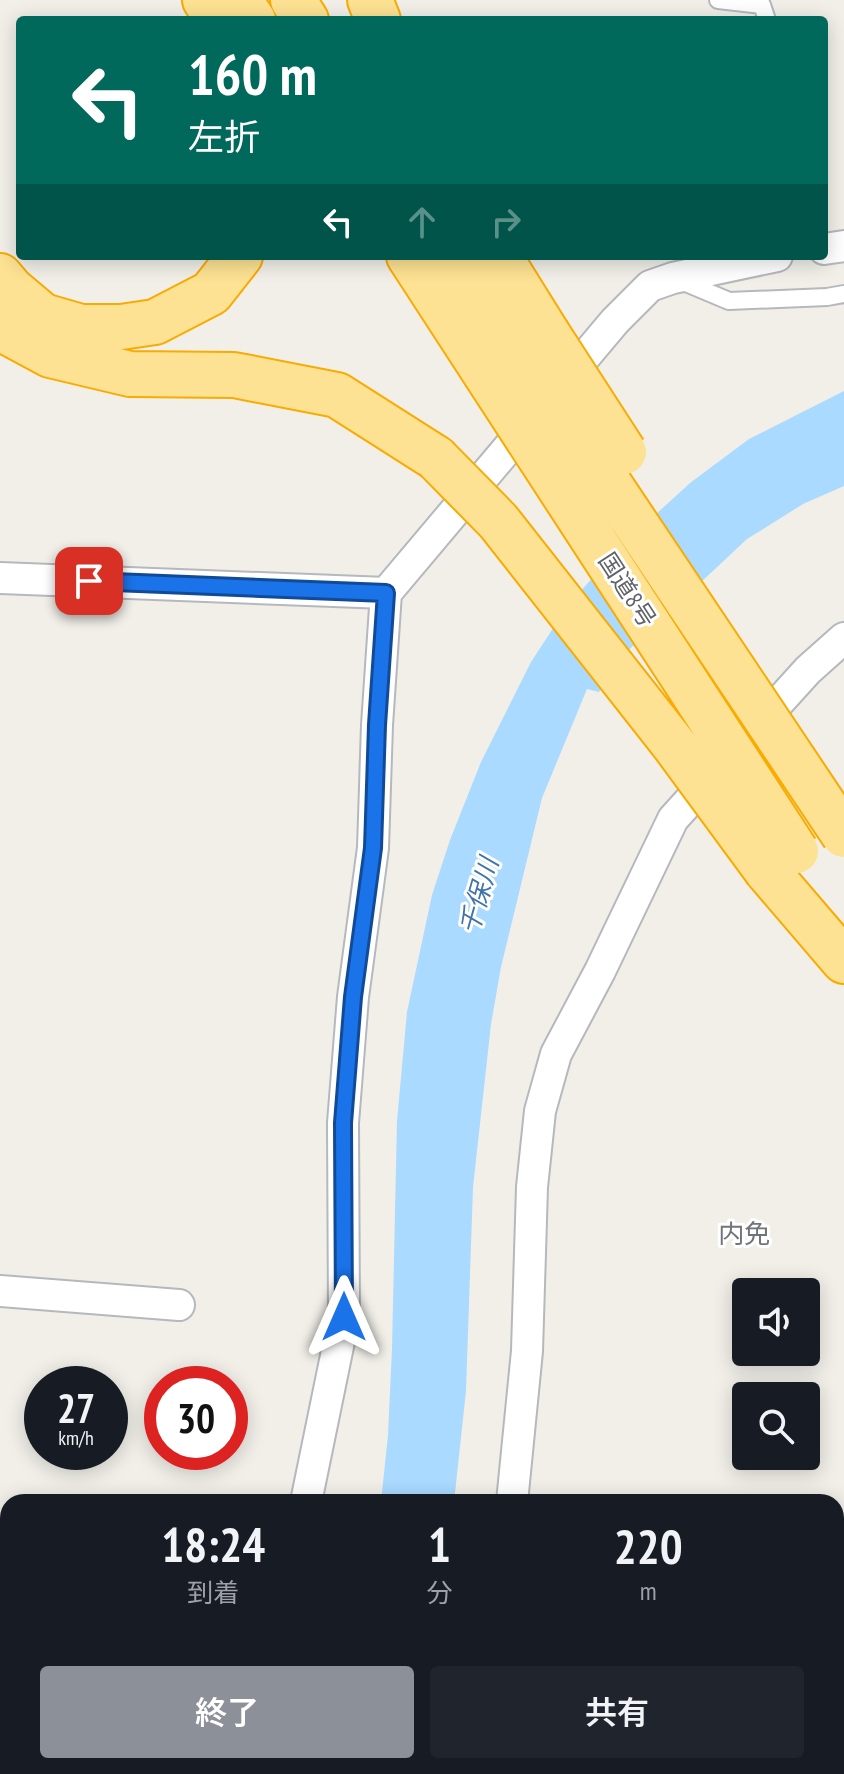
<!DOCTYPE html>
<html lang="ja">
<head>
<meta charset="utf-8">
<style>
  :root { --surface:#171b24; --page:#20242c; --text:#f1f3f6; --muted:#9ea1a6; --accent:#8c9099 }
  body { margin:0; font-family:"PT Sans Narrow","Noto Sans JP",sans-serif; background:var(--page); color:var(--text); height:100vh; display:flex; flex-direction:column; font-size:30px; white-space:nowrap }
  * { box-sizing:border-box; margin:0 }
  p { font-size:26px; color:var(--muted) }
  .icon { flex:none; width:44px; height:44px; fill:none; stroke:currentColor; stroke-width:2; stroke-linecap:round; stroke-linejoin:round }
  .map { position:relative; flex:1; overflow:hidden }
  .drawer { position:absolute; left:0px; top:1494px; width:844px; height:280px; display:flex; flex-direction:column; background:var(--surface); border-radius:24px 24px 0 0; box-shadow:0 4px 20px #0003 }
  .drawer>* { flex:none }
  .guide { position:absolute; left:16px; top:16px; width:812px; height:244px; border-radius:8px; box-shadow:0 4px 20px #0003; background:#00695c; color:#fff; overflow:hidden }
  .buttons { position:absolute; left:732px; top:1278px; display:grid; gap:16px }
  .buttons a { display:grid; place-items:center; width:88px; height:88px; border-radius:8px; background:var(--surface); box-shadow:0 4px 20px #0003; font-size:40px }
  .speed { position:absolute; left:24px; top:1366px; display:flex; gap:16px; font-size:40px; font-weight:700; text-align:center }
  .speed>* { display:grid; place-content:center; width:104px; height:104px; border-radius:50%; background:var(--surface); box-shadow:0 4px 20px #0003; line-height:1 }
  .speed small { font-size:20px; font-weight:400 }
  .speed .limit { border:12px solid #d22; background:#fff; color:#111 }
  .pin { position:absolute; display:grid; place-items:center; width:68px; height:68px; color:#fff; margin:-34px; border-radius:16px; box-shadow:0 4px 12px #0006 }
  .me { position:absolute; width:88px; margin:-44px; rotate:0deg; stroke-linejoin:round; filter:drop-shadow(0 0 6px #0008) }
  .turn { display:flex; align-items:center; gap:28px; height:168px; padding:0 40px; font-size:36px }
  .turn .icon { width:104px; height:104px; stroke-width:2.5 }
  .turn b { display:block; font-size:56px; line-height:68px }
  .lanes { display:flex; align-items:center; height:76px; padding:0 40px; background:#0003; justify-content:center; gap:40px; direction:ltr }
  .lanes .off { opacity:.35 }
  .eta { display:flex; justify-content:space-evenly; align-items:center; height:136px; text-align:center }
  .eta b { font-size:48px; font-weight:600; line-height:56px }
  .button { display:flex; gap:16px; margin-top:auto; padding:16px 40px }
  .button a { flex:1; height:92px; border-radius:8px; background:var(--accent); color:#fff; font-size:32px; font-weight:600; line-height:92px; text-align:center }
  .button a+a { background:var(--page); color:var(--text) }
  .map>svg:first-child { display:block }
  .water { fill:#aadaff }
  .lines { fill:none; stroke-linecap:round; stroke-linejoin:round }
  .lane-casing { stroke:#b5b8bc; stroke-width:20 }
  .street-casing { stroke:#b5b8bc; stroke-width:34 }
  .highway-casing { stroke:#f9ab00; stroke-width:48 }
  .lane { stroke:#fff; stroke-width:16 }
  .street { stroke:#fff; stroke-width:30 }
  .highway { stroke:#fde293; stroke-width:44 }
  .highway-bridge-casing { stroke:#f9ab00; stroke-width:48; stroke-linecap:butt }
  .highway-bridge { stroke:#fde293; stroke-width:44 }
  .route-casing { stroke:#114b97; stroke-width:20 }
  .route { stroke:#1a73e8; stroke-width:14 }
  .labels { text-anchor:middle; stroke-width:6; stroke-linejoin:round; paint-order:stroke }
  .street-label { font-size:24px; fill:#5f6368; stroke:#fff }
  .water-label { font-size:26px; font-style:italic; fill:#4174aa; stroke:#fff }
  .neighbourhood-label { font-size:26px; fill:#70757a; stroke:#fff }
</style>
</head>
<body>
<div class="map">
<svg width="844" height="1774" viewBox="0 0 844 1774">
  <rect width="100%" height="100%" fill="#f1efe8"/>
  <path class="water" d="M844,391v95l-41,18 -56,35 -128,120 -20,33 -12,-3 -45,109 -41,169 -10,57 -18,163 -7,204 -12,111h-73l7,-67 4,-86 5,-228 10,-109 25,-117 18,-55 31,-78 50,-100 38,-58 51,-57 70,-64 59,-44z"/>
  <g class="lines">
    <g class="lane-casing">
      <path id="lane" d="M718,0l44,5 5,15
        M679,280l50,21 98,-4 17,-3
        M836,1591l8,-1"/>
    </g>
    <g class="street-casing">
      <path id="street" d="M824,249l20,-3
        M0,578l386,15
        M0,1291l179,14
        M306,1502l38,-185 -1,-194 10,-126 20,-149 4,-123 9,-132 229,-272 35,-35 23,-8 104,-22
        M512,1502l15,-151 5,-164 8,-76 16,-57 44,-83 73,-152 135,-149 36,-32
        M0,1570l8,4
        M399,1766l27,8
        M0,1774l9,-8
        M251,1774l2,-8
        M467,1774l2,-8"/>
    </g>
    <g class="highway-casing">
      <path id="highway" d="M205,0l13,20
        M239,0l14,20
        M293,0l13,20
        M370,0l8,20
        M409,256l76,117
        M459,256l62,96
        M499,256l48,77
        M0,276l11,13 32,27 38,11h40l34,-5 56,-29 29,-37
        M0,328l50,27 80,19 104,1 103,20 99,63
        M767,871l77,90"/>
    </g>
    <use href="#lane" class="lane"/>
    <use href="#street" class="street"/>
    <use href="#highway" class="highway"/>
    <g class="highway-bridge-casing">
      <path id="highway-bridge" d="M547,333l77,119
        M521,352l323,483
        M485,373l311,478
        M436,458l62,63 177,225 92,125"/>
    </g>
    <use href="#highway-bridge" class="highway-bridge"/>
  </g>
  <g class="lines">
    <g class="route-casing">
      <path id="route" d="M89,581l297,12 -9,132 -4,123 -20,149 -10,126 1,194"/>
    </g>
    <use href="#route" class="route"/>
  </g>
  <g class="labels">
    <g class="street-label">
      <text transform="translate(627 590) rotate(57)" y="8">国道8号</text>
    </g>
    <g class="water-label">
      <text transform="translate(479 896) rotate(-74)" y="9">千保川</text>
    </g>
    <g class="neighbourhood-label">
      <text x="744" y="1243">内免</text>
    </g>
  </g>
</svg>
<div class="buttons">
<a><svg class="icon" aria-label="sound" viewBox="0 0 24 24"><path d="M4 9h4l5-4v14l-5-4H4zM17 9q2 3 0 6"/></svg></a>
<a><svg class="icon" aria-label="search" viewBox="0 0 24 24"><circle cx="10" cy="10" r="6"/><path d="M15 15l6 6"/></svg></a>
</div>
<div class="speed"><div>27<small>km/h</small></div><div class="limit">30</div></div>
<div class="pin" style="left:89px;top:581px;background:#d93025"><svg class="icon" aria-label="arrive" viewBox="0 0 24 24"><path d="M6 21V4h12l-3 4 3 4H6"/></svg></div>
<svg class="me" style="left:344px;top:1317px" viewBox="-20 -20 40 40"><path d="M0-17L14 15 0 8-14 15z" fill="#1a73e8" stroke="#fff" stroke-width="4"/></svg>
<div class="guide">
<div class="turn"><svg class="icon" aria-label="left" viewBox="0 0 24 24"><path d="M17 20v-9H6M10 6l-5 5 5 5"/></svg><div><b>160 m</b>左折</div></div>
<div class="lanes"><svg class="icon" aria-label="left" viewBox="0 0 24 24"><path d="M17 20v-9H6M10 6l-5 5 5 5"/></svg><svg class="icon off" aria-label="ahead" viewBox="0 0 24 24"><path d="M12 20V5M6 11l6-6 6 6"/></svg><svg class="icon off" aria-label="right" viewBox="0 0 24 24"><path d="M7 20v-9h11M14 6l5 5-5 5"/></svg></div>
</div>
<section class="drawer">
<div class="eta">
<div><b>18:24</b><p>到着</p></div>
<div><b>1</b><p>分</p></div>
<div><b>220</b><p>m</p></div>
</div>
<div class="button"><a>終了</a><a>共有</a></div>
</section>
</div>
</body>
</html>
